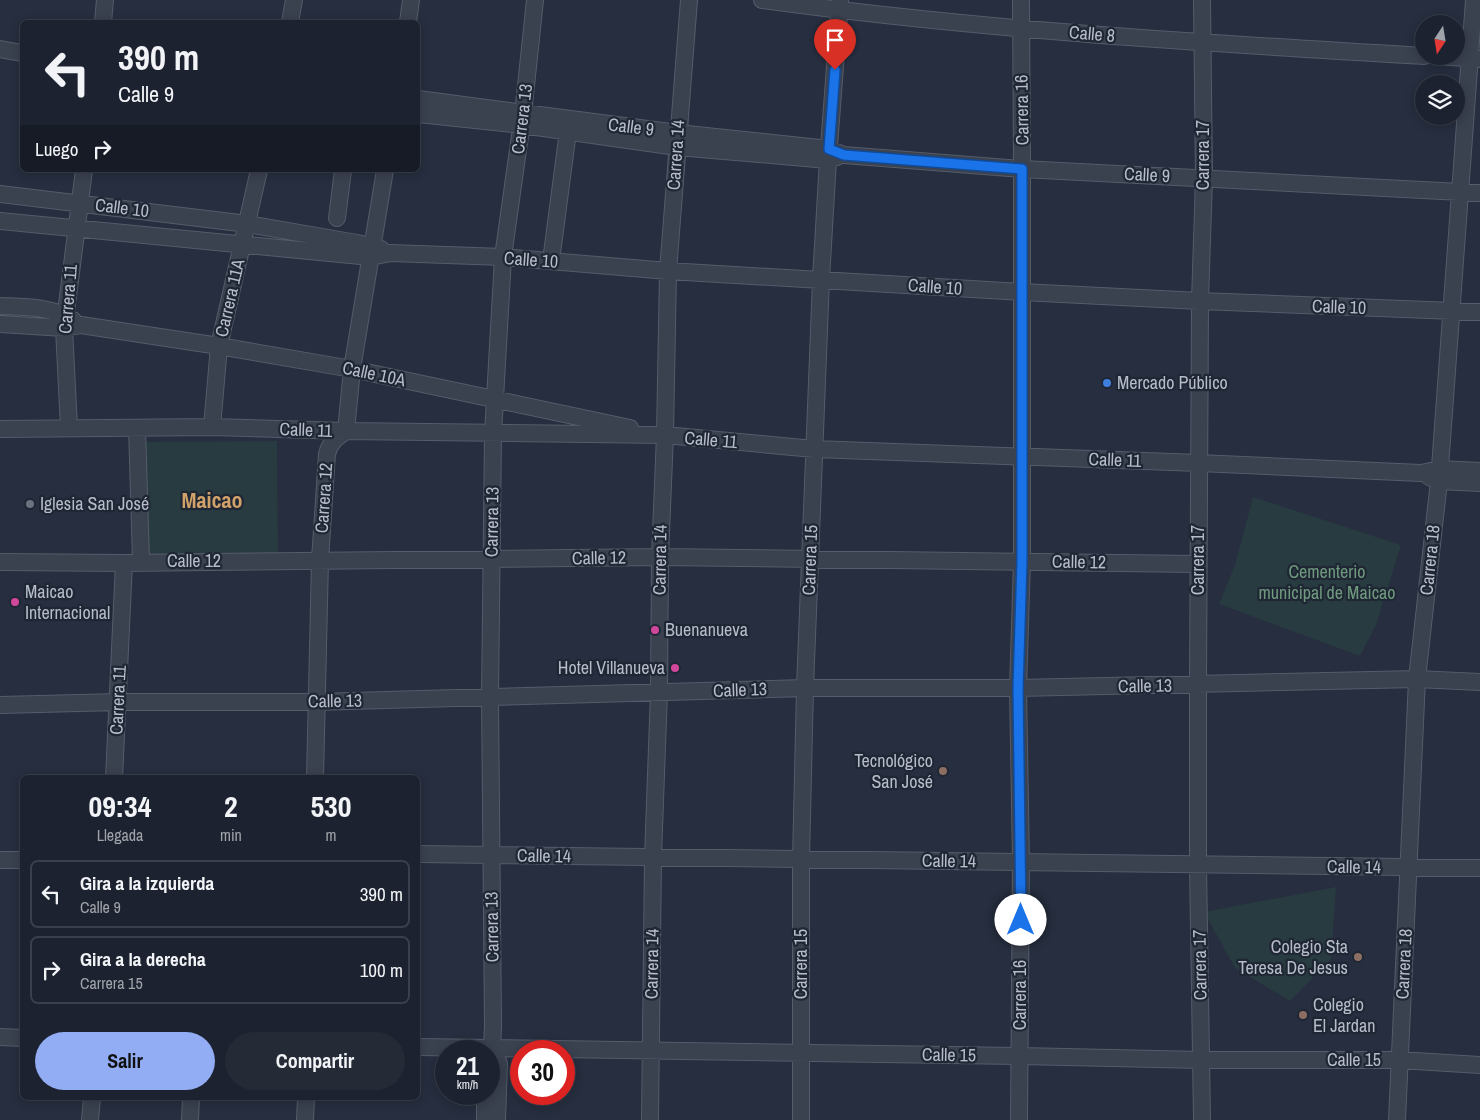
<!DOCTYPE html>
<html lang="es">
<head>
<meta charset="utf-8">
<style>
  :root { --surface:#1c222f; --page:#252a37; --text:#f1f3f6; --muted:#a0a4aa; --line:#3a3f4b; --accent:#92adf4 }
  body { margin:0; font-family:"Archivo Narrow",sans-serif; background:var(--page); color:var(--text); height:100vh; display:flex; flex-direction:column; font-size:19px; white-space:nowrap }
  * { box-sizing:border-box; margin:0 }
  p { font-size:16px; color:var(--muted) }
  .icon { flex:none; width:28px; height:28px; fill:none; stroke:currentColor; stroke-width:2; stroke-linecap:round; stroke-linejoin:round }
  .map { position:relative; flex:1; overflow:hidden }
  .side { position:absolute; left:20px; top:775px; width:400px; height:325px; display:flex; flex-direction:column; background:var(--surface); border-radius:8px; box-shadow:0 2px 12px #0003,0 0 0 1px var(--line) }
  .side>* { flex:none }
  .top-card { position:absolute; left:20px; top:20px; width:400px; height:152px; border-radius:8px; box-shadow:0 2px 12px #0003,0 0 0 1px var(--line); background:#1c222f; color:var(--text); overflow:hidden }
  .needle { width:32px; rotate:192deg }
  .fabs { position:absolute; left:1415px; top:15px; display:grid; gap:10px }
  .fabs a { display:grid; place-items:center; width:50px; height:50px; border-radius:50%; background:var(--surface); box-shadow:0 2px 12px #0003,0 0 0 1px var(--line); font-size:25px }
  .speed { position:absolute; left:435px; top:1040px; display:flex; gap:10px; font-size:25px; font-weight:700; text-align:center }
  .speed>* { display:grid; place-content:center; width:65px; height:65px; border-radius:50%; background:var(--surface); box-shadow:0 2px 12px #0003,0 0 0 1px var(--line); line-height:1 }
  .speed small { font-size:12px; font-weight:400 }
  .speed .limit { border:8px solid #d22; background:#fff; color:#111 }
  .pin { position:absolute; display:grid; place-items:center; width:42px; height:42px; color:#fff; margin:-51px -21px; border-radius:50% 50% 50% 0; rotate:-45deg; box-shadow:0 0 5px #0007 }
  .pin .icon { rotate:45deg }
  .me { position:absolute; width:55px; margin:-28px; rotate:0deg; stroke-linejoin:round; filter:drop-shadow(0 0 4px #0008) }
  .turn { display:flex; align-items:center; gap:18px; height:105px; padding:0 15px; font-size:22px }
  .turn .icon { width:65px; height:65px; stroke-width:2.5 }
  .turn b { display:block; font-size:35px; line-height:42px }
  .then { display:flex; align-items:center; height:48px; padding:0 15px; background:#0003; gap:10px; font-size:19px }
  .eta { display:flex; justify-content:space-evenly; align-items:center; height:85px; text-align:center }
  .eta b { font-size:30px; font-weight:700; line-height:35px }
  .button { display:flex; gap:10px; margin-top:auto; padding:10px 15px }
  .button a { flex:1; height:58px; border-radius:30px; background:var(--accent); color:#111; font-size:20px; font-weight:700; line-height:58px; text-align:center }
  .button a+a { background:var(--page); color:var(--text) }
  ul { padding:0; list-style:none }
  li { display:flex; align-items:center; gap:15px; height:68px; margin:0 10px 8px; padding:0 5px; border:2px solid var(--line); border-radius:8px }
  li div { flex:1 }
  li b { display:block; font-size:19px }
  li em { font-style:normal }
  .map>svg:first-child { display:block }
  .green { fill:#283b40 }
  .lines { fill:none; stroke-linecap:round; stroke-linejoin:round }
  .minor-casing { stroke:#555c6a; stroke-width:18 }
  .minor { stroke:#3a414f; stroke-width:16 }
  .route-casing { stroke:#114b97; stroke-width:12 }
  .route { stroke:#1a73e8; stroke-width:9 }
  .shop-dot { fill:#3f7fe0; stroke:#1f2634; stroke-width:2 }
  .worship-dot { fill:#6b7280; stroke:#1f2634; stroke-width:2 }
  .hotel-dot { fill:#d1479c; stroke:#1f2634; stroke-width:2 }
  .education-dot { fill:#8d6e63; stroke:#1f2634; stroke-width:2 }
  .labels { text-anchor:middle; stroke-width:4.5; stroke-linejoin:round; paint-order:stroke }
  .street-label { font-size:18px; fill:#b7bcca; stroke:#1f2634 }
  .poi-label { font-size:18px; fill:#b7bcca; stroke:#1f2634; text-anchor:start }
  .park-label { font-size:18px; fill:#6f9a7e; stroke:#1f2634 }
  .district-label { font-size:22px; font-weight:bold; fill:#d1a36a; stroke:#1f2634 }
</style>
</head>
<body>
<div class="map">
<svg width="1480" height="1120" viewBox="0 0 1480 1120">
  <rect width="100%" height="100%" fill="#262e3f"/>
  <path class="green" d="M277,441l1,116h-133l-1,-115z
    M1253,497l148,48 -25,80 -16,31 -141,-52 16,-39z
    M1336,887l-5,72 -41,42 -55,-33 -31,-56z"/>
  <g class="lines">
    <g class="minor-casing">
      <path id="minor" d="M762,0c219,30 441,43 662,56
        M1202,0l2,178 -4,123 -2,384v180l4,255
        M103,22l2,-22
        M290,22l4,-22
        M408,22l3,-22
        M0,49l22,4
        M1436,56l44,3
        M418,99l260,34 151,16 15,6 178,14 458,24
        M418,114l104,11 155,22 151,13 9,-3
        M0,194l248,30 109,19 24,6
        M337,218l6,-48
        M0,221l371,36 19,-4 113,4 165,14 354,21 178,9 280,11
        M551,261l17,-130
        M0,306c25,1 51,0 73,14
        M0,324l64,4 17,-3 138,21 133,23 278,59
        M212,427l7,-81 40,-176
        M69,428l-5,-100 20,-158
        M137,428l4,133
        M0,429l212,-2 134,4 319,4 149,14 385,14 222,10 19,-4 40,2
        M1429,477l10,4 41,2
        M0,562l124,1 536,-6 538,7
        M0,705l118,-3h197l490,-14h213l399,-9 63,3
        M114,778l10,-215
        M315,778l5,-218 7,-106c3,-12 9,-16 19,-23l6,-62 33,-199
        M418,854l1062,14
        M0,860h22
        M0,1037l22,1
        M418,1047l602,9 182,4h197l81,5
        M492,1047l7,17 -2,56
        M489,1057l3,-10 1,-21 -3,-329 3,-263 10,-177 20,-143 12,-114
        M90,1120l2,-22
        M190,1120l1,-22
        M305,1120l1,-22
        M485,1120v-26
        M650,1120l3,-263 6,-165 1,-135 5,-122 3,-164 21,-271
        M801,1120v-260l4,-172 16,-409 7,-119 12,-160
        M1019,1120l2,-258 -3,-174 4,-127v-392l-1,-169
        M1397,1120l20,-441 22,-198 35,-481"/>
    </g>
    <use href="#minor" class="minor"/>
  </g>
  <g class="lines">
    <g class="route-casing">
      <path id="route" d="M835,70l-6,79 15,6 178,14v392l-4,127 3,232"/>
    </g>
    <use href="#route" class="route"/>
  </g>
  <circle class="shop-dot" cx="1107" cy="383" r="5"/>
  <circle class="worship-dot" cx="30" cy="504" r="5"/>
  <g class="hotel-dot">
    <circle cx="15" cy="602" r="5"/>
    <circle cx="655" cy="630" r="5"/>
    <circle cx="675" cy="668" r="5"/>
  </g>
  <g class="education-dot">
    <circle cx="943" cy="771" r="5"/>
    <circle cx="1358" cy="957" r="5"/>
    <circle cx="1303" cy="1015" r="5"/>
  </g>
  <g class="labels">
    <g class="street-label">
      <text transform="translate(1092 34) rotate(5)" y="6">Calle 8</text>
      <text transform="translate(1022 110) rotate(-91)" y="6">Carrera 16</text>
      <text transform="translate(522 119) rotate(-83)" y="6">Carrera 13</text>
      <text transform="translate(631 127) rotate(7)" y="6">Calle 9</text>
      <text transform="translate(676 155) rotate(-86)" y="6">Carrera 14</text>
      <text transform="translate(1203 155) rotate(-90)" y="6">Carrera 17</text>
      <text transform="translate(1147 175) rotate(3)" y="6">Calle 9</text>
      <text transform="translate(122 208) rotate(7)" y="6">Calle 10</text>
      <text transform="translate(531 260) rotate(4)" y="6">Calle 10</text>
      <text transform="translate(935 287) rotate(4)" y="6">Calle 10</text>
      <text transform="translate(230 298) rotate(-77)" y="6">Carrera 11A</text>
      <text transform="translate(68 299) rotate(-85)" y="6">Carrera 11</text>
      <text transform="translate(1339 307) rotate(2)" y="6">Calle 10</text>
      <text transform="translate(374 374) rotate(12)" y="6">Calle 10A</text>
      <text transform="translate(306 430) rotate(2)" y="6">Calle 11</text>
      <text transform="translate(711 440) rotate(5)" y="6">Calle 11</text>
      <text transform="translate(1115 460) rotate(2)" y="6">Calle 11</text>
      <text transform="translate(324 498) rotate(-86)" y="6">Carrera 12</text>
      <text transform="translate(492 522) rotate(-89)" y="6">Carrera 13</text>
      <text transform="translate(599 558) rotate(-1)" y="6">Calle 12</text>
      <text transform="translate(660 560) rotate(-89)" y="6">Carrera 14</text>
      <text transform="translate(810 560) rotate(-88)" y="6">Carrera 15</text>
      <text transform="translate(1198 560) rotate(-90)" y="6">Carrera 17</text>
      <text transform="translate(1430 560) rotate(-84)" y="6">Carrera 18</text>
      <text x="194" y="567">Calle 12</text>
      <text transform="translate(1079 562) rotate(1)" y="6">Calle 12</text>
      <text transform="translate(1145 686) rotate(-1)" y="6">Calle 13</text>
      <text transform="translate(740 690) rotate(-2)" y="6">Calle 13</text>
      <text transform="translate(118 700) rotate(-87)" y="6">Carrera 11</text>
      <text transform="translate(335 701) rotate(-1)" y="6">Calle 13</text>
      <text transform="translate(544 856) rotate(1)" y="6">Calle 14</text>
      <text transform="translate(949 861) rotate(1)" y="6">Calle 14</text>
      <text transform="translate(1354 867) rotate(1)" y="6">Calle 14</text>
      <text transform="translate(492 927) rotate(-91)" y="6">Carrera 13</text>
      <text transform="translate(652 964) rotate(-89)" y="6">Carrera 14</text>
      <text transform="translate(801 964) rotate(-90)" y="6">Carrera 15</text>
      <text transform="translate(1404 964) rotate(-87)" y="6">Carrera 18</text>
      <text transform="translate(1200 965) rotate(-91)" y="6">Carrera 17</text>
      <text transform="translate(1020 995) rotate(-90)" y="6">Carrera 16</text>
      <text transform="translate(949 1055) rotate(1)" y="6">Calle 15</text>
      <text x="1354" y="1066">Calle 15</text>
    </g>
    <g class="poi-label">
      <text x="1117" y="389">Mercado Público</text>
      <text x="40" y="510">Iglesia San José</text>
      <text x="25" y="598">Maicao<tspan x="25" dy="21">Internacional</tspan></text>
      <text x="665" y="636">Buenanueva</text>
      <text x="665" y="674" text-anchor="end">Hotel Villanueva</text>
      <text x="933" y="767" text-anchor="end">Tecnológico<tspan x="933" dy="21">San José</tspan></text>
      <text x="1348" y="953" text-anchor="end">Colegio Sta<tspan x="1348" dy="21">Teresa De Jesus</tspan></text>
      <text x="1313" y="1011">Colegio<tspan x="1313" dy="21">El Jardan</tspan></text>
    </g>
    <g class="park-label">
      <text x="1327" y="578">Cementerio<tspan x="1327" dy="21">municipal de Maicao</tspan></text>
    </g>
    <g class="district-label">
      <text x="212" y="508">Maicao</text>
    </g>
  </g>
</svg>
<div class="fabs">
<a><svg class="needle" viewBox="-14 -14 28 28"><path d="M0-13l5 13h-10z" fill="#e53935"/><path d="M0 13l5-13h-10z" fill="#a0a4aa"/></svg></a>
<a><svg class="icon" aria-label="layers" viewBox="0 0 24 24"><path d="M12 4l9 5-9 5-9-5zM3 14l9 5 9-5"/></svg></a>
</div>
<div class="speed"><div>21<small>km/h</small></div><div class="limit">30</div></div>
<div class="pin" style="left:835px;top:70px;background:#d93025"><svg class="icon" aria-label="arrive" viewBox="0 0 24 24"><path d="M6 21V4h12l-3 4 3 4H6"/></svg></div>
<svg class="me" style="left:1021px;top:920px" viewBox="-20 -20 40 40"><circle r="19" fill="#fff"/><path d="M0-13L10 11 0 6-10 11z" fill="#1a73e8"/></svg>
<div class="top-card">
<div class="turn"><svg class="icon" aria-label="left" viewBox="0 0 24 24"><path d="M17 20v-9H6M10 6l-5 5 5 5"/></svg><div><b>390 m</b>Calle 9</div></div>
<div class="then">Luego<svg class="icon" aria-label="right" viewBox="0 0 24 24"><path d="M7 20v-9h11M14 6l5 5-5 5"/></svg></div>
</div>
<section class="side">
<div class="eta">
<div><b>09:34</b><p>Llegada</p></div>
<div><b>2</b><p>min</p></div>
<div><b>530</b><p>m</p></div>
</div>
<ul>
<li><svg class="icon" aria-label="left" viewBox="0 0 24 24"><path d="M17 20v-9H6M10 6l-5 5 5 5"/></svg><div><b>Gira a la izquierda</b><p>Calle 9</p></div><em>390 m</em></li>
<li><svg class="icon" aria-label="right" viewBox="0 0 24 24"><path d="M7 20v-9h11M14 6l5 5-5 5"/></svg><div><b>Gira a la derecha</b><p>Carrera 15</p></div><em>100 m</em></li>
</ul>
<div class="button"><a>Salir</a><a>Compartir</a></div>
</section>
</div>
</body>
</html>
